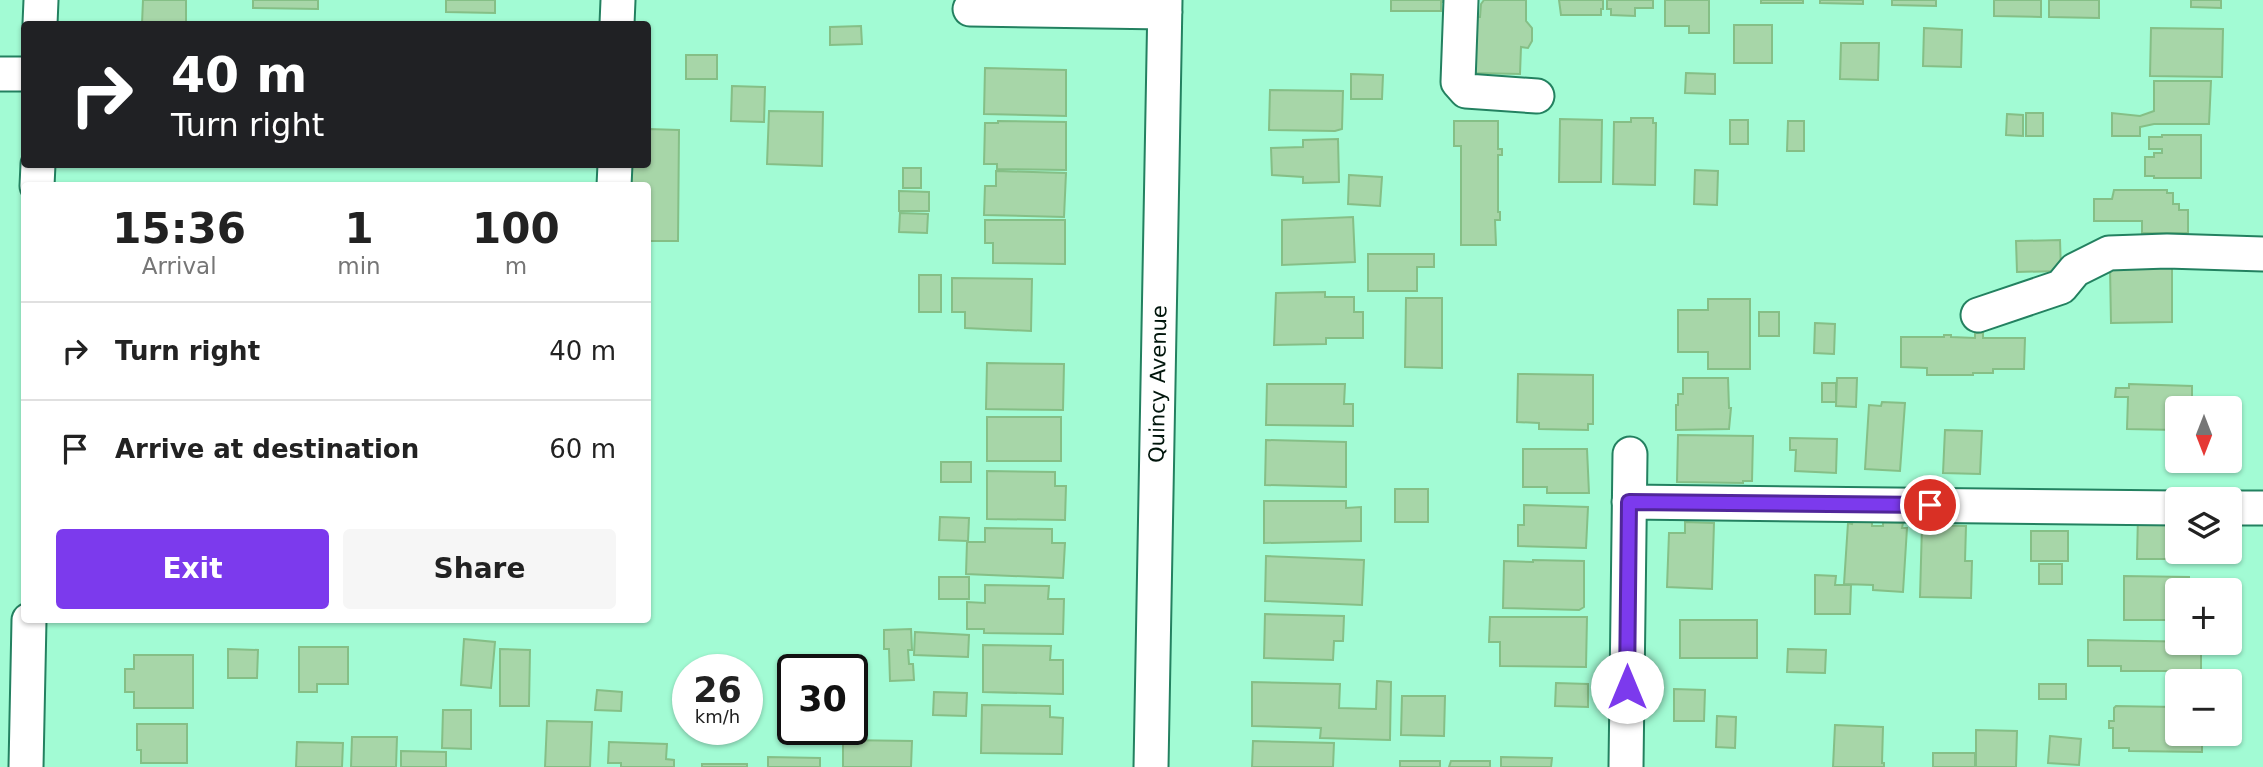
<!DOCTYPE html>
<html lang="en">
<head>
<meta charset="utf-8">
<style>
  :root { --surface:#fff; --page:#f6f6f6; --text:#222; --muted:#767676; --line:#e0e0e0; --accent:#7c3aed }
  body { margin:0; font-family:"DejaVu Sans",sans-serif; background:var(--page); color:var(--text); height:100vh; display:flex; flex-direction:column; font-size:26px; white-space:nowrap }
  * { box-sizing:border-box; margin:0 }
  p { font-size:23px; color:var(--muted) }
  .icon { flex:none; width:38px; height:38px; fill:none; stroke:currentColor; stroke-width:2; stroke-linecap:round; stroke-linejoin:round }
  .map { position:relative; flex:1; overflow:hidden }
  .panel { position:absolute; left:21px; top:182px; width:630px; height:441px; display:flex; flex-direction:column; background:var(--surface); border-radius:7px; box-shadow:0 2px 5px #0004 }
  .panel>* { flex:none }
  .hud { position:absolute; left:21px; top:21px; width:630px; height:147px; border-radius:7px; box-shadow:0 2px 5px #0004; background:#202124; color:#fff; overflow:hidden }
  .needle { width:46px; rotate:180deg }
  .fabs { position:absolute; left:2165px; top:396px; display:grid; gap:14px }
  .fabs a { display:grid; place-items:center; width:77px; height:77px; border-radius:7px; background:var(--surface); box-shadow:0 2px 5px #0004; font-size:35px }
  .speed { position:absolute; left:672px; top:654px; display:flex; gap:14px; font-size:35px; font-weight:700; text-align:center }
  .speed>* { display:grid; place-content:center; width:91px; height:91px; border-radius:50%; background:var(--surface); box-shadow:0 2px 5px #0004; line-height:1 }
  .speed small { font-size:18px; font-weight:400 }
  .speed .limit { border:4px solid #111; border-radius:10px; background:#fff; color:#111 }
  .pin { position:absolute; display:grid; place-items:center; width:60px; height:60px; color:#fff; margin:-30px; border:4px solid #fff; border-radius:50%; box-shadow:0 2px 7px #0007 }
  .me { position:absolute; width:77px; margin:-38px; rotate:0deg; stroke-linejoin:round; filter:drop-shadow(0 0 5px #0008) }
  .turn { display:flex; align-items:center; gap:24px; height:147px; padding:0 35px; font-size:32px }
  .turn .icon { width:91px; height:91px; stroke-width:2.5 }
  .turn b { display:block; font-size:49px; line-height:60px }
  .eta { display:flex; justify-content:space-evenly; align-items:center; height:119px; text-align:center }
  .eta b { font-size:42px; font-weight:800; line-height:49px }
  .cta { display:flex; gap:14px; margin-top:auto; padding:14px 35px }
  .cta a { flex:1; height:80px; border-radius:7px; background:var(--accent); color:#fff; font-size:28px; font-weight:800; line-height:80px; text-align:center }
  .cta a+a { background:var(--page); color:var(--text) }
  ul { padding:0; list-style:none }
  li { display:flex; align-items:center; gap:21px; height:98px; padding:0 35px; border-top:2px solid var(--line) }
  li div { flex:1 }
  li b { display:block; font-size:26px }
  li em { font-style:normal }
  .map>svg:first-child { display:block }
  .building { fill:#a7d6a8; stroke:#85bf86; stroke-width:2 }
  .lines { fill:none; stroke-linecap:round; stroke-linejoin:round }
  .minor-casing { stroke:#238160; stroke-width:37 }
  .minor { stroke:#fff; stroke-width:33 }
  .route-casing { stroke:#51269a; stroke-width:18 }
  .route { stroke:#7c3aed; stroke-width:12 }
  .labels { text-anchor:middle; stroke-width:6; stroke-linejoin:round; paint-order:stroke }
  .street-label { font-size:21px; fill:#00150b; stroke:#fff }
</style>
</head>
<body>
<div class="map">
<svg width="2263" height="767" viewBox="0 0 2263 767">
  <rect width="100%" height="100%" fill="#a2fbd4"/>
  <path class="building" d="M143,0h43v24h-44z
    M253,0h65v9l-65,-1z
    M446,0h49v13l-49,-1z
    M1391,0h57v2h-7v9h-50z
    M1484,0h42v21l6,7v13l-4,7 -7,-1 -1,27 -47,-1 1,-56h6l1,-13z
    M1559,0h44v9h-2v6h-40z
    M1607,0h46v8h-18v8l-24,-1v-6h-4z
    M1665,0h44v33h-20v-7h-24z
    M1761,0h42v3h-42z
    M1820,0h43v4l-43,-1z
    M1892,0h44v6l-44,-1z
    M1994,0h47v17l-47,-1z
    M2049,0h50v18l-50,-1z
    M2191,0h30v8l-30,-1z
    M1734,25h38v38h-38z
    M861,26l1,18 -32,1v-18z
    M1924,28l38,2 -1,37 -38,-1z
    M2151,28l72,1 -1,48 -72,-1z
    M1841,43h38l-1,37 -38,-1z
    M686,55h31v24h-31z
    M985,68l81,2v46l-82,-2z
    M1686,73l29,1v20l-30,-1z
    M1351,74l32,1 -1,24h-31z
    M2154,81h57l-2,43h-55l-14,3v9h-28v-23l28,3 14,-5z
    M732,86l33,1 -1,35 -33,-1z
    M1270,90l73,1 -1,38 -7,2 -66,-1z
    M769,111l54,1 -1,54 -55,-2z
    M2026,113h17v23h-17z
    M2007,114l16,1v21l-17,-1z
    M1631,118h22v5h3l-1,62 -42,-1 1,-62h17z
    M1560,119l42,1 -1,62h-42z
    M1730,120h18v24h-18z
    M998,121l68,1v48l-69,-1v-5h-13l1,-41h13z
    M1454,121h44v28h4v6h-4v57h2v8h-5l1,25h-35v-99h-7z
    M1788,121h16v30h-17z
    M648,129l31,1 -1,111h-30v-55h-17l1,-22h16z
    M2162,135h39v43h-47v-2h-9v-19h9v-4h8v-4h-13v-12h13z
    M1338,139l1,43 -36,1v-6l-31,-2 -1,-27 32,-1v-7z
    M903,168h18v20h-18z
    M1695,170l23,1 -1,34 -23,-1z
    M996,171l70,2 -2,44 -80,-2 1,-29h11z
    M1349,175l33,2 -2,29 -32,-2z
    M2114,190h53v3h6v11h6v6h9v23h-46v-12h-48v-22h18z
    M899,191l30,1v19h-30z
    M900,213l28,1 -1,19 -28,-1z
    M1353,217l2,45 -73,3v-45z
    M985,220h80v44l-72,-1v-20h-8z
    M2060,240l1,31 -44,1 -1,-31z
    M1368,254h66v13h-17v24h-49z
    M2172,262v60l-61,1 -1,-56z
    M919,275h22v37h-22z
    M952,278l80,1 -1,52 -66,-3v-16h-13z
    M1325,292v5h29v15h9v26h-37v6l-52,1 2,-52z
    M1406,298h36v70l-37,-1z
    M1708,299h42v70h-42v-17h-30v-42h30z
    M1759,312h20v24h-20z
    M1815,323l20,1 -1,30 -20,-1z
    M1975,333h8v5h42l-1,31h-31v4h-20v2h-46v-7l-26,-1v-30h43v-2h7v2l24,1z
    M987,363l77,1 -1,46 -77,-1z
    M1518,374l75,1v49h-5v6l-49,-1v-6l-22,-1z
    M1683,378h45l1,30h2l-2,21 -53,1v-25h2v-11h5z
    M1837,378h20l-1,29 -20,-1z
    M1822,383h14v19h-14z
    M1267,384h78l-1,20h9v22l-87,-1z
    M2129,384l63,2v17l13,1v4h-28v22l-50,-1 1,-32h-13l1,-9h13z
    M1882,402l23,1 -5,68 -35,-2 4,-64 12,1z
    M987,417h74v44h-74z
    M1945,430l37,1 -2,43 -37,-1z
    M1678,435l75,1 -1,45h-9v2l-66,-1z
    M1790,438l47,1 -1,34 -41,-2 1,-21h-6z
    M1266,440l80,2v45l-81,-2z
    M1523,449h64l2,44h-42v-6h-24z
    M941,462h30v20h-30z
    M987,471l68,1v14h11l-1,34 -78,-1z
    M1395,489h33v33h-33z
    M1264,501h82v7l15,-1v34l-97,2z
    M1524,505l64,2 -2,41 -68,-2v-21h6z
    M2138,515h39v36h9v8h-49z
    M940,517l29,1 -1,23 -29,-1z
    M1853,520l19,1v5h11v-4l20,1 -1,5h5l-4,64 -30,-2v-5l-29,-1 4,-61 4,1z
    M1685,522l29,1 -2,66 -45,-2 2,-54h16z
    M1922,525l44,1 -1,35h7l-1,37 -51,-1z
    M985,528l67,1v14h13l-2,35 -97,-4 1,-32h18z
    M2031,531h37v30h-37z
    M1266,556l98,4 -2,45 -97,-4z
    M1533,560l51,1v46l-5,3 -76,-2 1,-47 29,1z
    M2039,564h23v20h-23z
    M1815,575l21,1 -1,9h16l-1,29h-35z
    M2124,576l65,1v13h6h-18v30h-53z
    M939,577h30v22h-30z
    M985,585l64,1 -1,13h16l-1,35 -79,-1v-4h-17v-27l18,1z
    M1265,614l79,2 -1,25h-9l-1,19 -69,-2z
    M1490,617h97l-1,50 -86,-1v-24h-11z
    M1680,620h77v38h-77z
    M911,629l1,21h-4l1,14h4l1,16 -24,1 -1,-32h-5v-19z
    M915,632l54,3 -1,22 -54,-2z
    M464,639l31,3 -4,46 -30,-3z
    M2088,640l113,2v29h-80v-5h-33z
    M983,645l68,1 -1,14h13v34l-80,-2z
    M299,647h49v37h-31v8h-18z
    M228,649l30,1 -1,28h-29z
    M500,649l30,1 -1,56h-29z
    M1788,649l38,1 -1,23 -38,-1z
    M134,655h59v53h-59v-16h-9v-23h9z
    M1377,681l14,1 -1,58 -70,-2 1,-10 -69,-2v-44l88,2 -1,24 37,1z
    M1556,683l32,1v23l-33,-1z
    M2039,684h27v15h-27z
    M1674,689l31,1 -1,31h-30z
    M597,690l25,2 -1,19 -26,-1z
    M934,692l33,1 -1,23 -33,-1z
    M1402,696h43l-1,40 -43,-1z
    M982,705l68,1v11l13,1 -1,36 -81,-1z
    M2116,706l61,1v26h25v19l-73,-1v-3h-16v-20h-4v-7h5v-13z
    M443,710h28v39l-29,-1z
    M1717,716l19,1 -1,31 -19,-1z
    M547,721l45,1 -2,45h-45z
    M137,724h50v39h-46v-13h-4z
    M1835,725l48,2 -1,36h2v4h-51z
    M811,730h22v11h-22z
    M1976,730l41,1 -1,36h-40z
    M2050,736l31,3 -2,26 -31,-2z
    M352,737h45l-1,30h-45z
    M843,740l69,1 -1,26h-68z
    M1253,741l81,2 -1,24h-81z
    M297,742l46,1 -1,24h-46z
    M609,742l58,2 -1,15 8,1v7h-53v-4h-13z
    M401,751l45,1v15h-45z
    M1933,753h42v14h-42z
    M768,757l52,1v9h-52z
    M1501,757l51,1 -1,9h-50z
    M1400,761h40v6h-40z
    M1451,761h39v6h-41z
    M702,764h45v3h-45z"/>
  <g class="lines">
    <g class="minor-casing">
      <path id="minor" d="M1461,0l-3,82 8,9 71,5
        M970,9l195,3
        M40,24l1,-24
        M617,24l1,-24
        M0,74h24
        M37,186l1,-22
        M614,186l1,-22
        M1978,315l83,-28 14,-17 34,-17 58,-2 96,3
        M1629,502l548,6
        M2230,508h33
        M26,767l3,-147
        M1151,767l14,-767
        M1626,767l4,-313"/>
    </g>
    <use href="#minor" class="minor"/>
  </g>
  <g class="lines">
    <g class="route-casing">
      <path id="route" d="M1627,687l2,-185 301,3"/>
    </g>
    <use href="#route" class="route"/>
  </g>
  <g class="labels">
    <g class="street-label">
      <text transform="translate(1158 384) rotate(-89)" y="7">Quincy Avenue</text>
    </g>
  </g>
</svg>
<div class="fabs">
<a><svg class="needle" viewBox="-14 -14 28 28"><path d="M0-13l5 13h-10z" fill="#e53935"/><path d="M0 13l5-13h-10z" fill="#767676"/></svg></a>
<a><svg class="icon" aria-label="layers" viewBox="0 0 24 24"><path d="M12 4l9 5-9 5-9-5zM3 14l9 5 9-5"/></svg></a>
<a>+</a>
<a>−</a>
</div>
<div class="speed"><div>26<small>km/h</small></div><div class="limit">30</div></div>
<div class="pin" style="left:1930px;top:505px;background:#d93025"><svg class="icon" aria-label="arrive" viewBox="0 0 24 24"><path d="M6 21V4h12l-3 4 3 4H6"/></svg></div>
<svg class="me" style="left:1627px;top:687px" viewBox="-20 -20 40 40"><circle r="19" fill="#fff"/><path d="M0-13L10 11 0 6-10 11z" fill="#7c3aed"/></svg>
<div class="hud">
<div class="turn"><svg class="icon" aria-label="right" viewBox="0 0 24 24"><path d="M7 20v-9h11M14 6l5 5-5 5"/></svg><div><b>40 m</b>Turn right</div></div>
</div>
<section class="panel">
<div class="eta">
<div><b>15:36</b><p>Arrival</p></div>
<div><b>1</b><p>min</p></div>
<div><b>100</b><p>m</p></div>
</div>
<ul>
<li><svg class="icon" aria-label="right" viewBox="0 0 24 24"><path d="M7 20v-9h11M14 6l5 5-5 5"/></svg><div><b>Turn right</b></div><em>40 m</em></li>
<li><svg class="icon" aria-label="arrive" viewBox="0 0 24 24"><path d="M6 21V4h12l-3 4 3 4H6"/></svg><div><b>Arrive at destination</b></div><em>60 m</em></li>
</ul>
<div class="cta"><a>Exit</a><a>Share</a></div>
</section>
</div>
</body>
</html>
